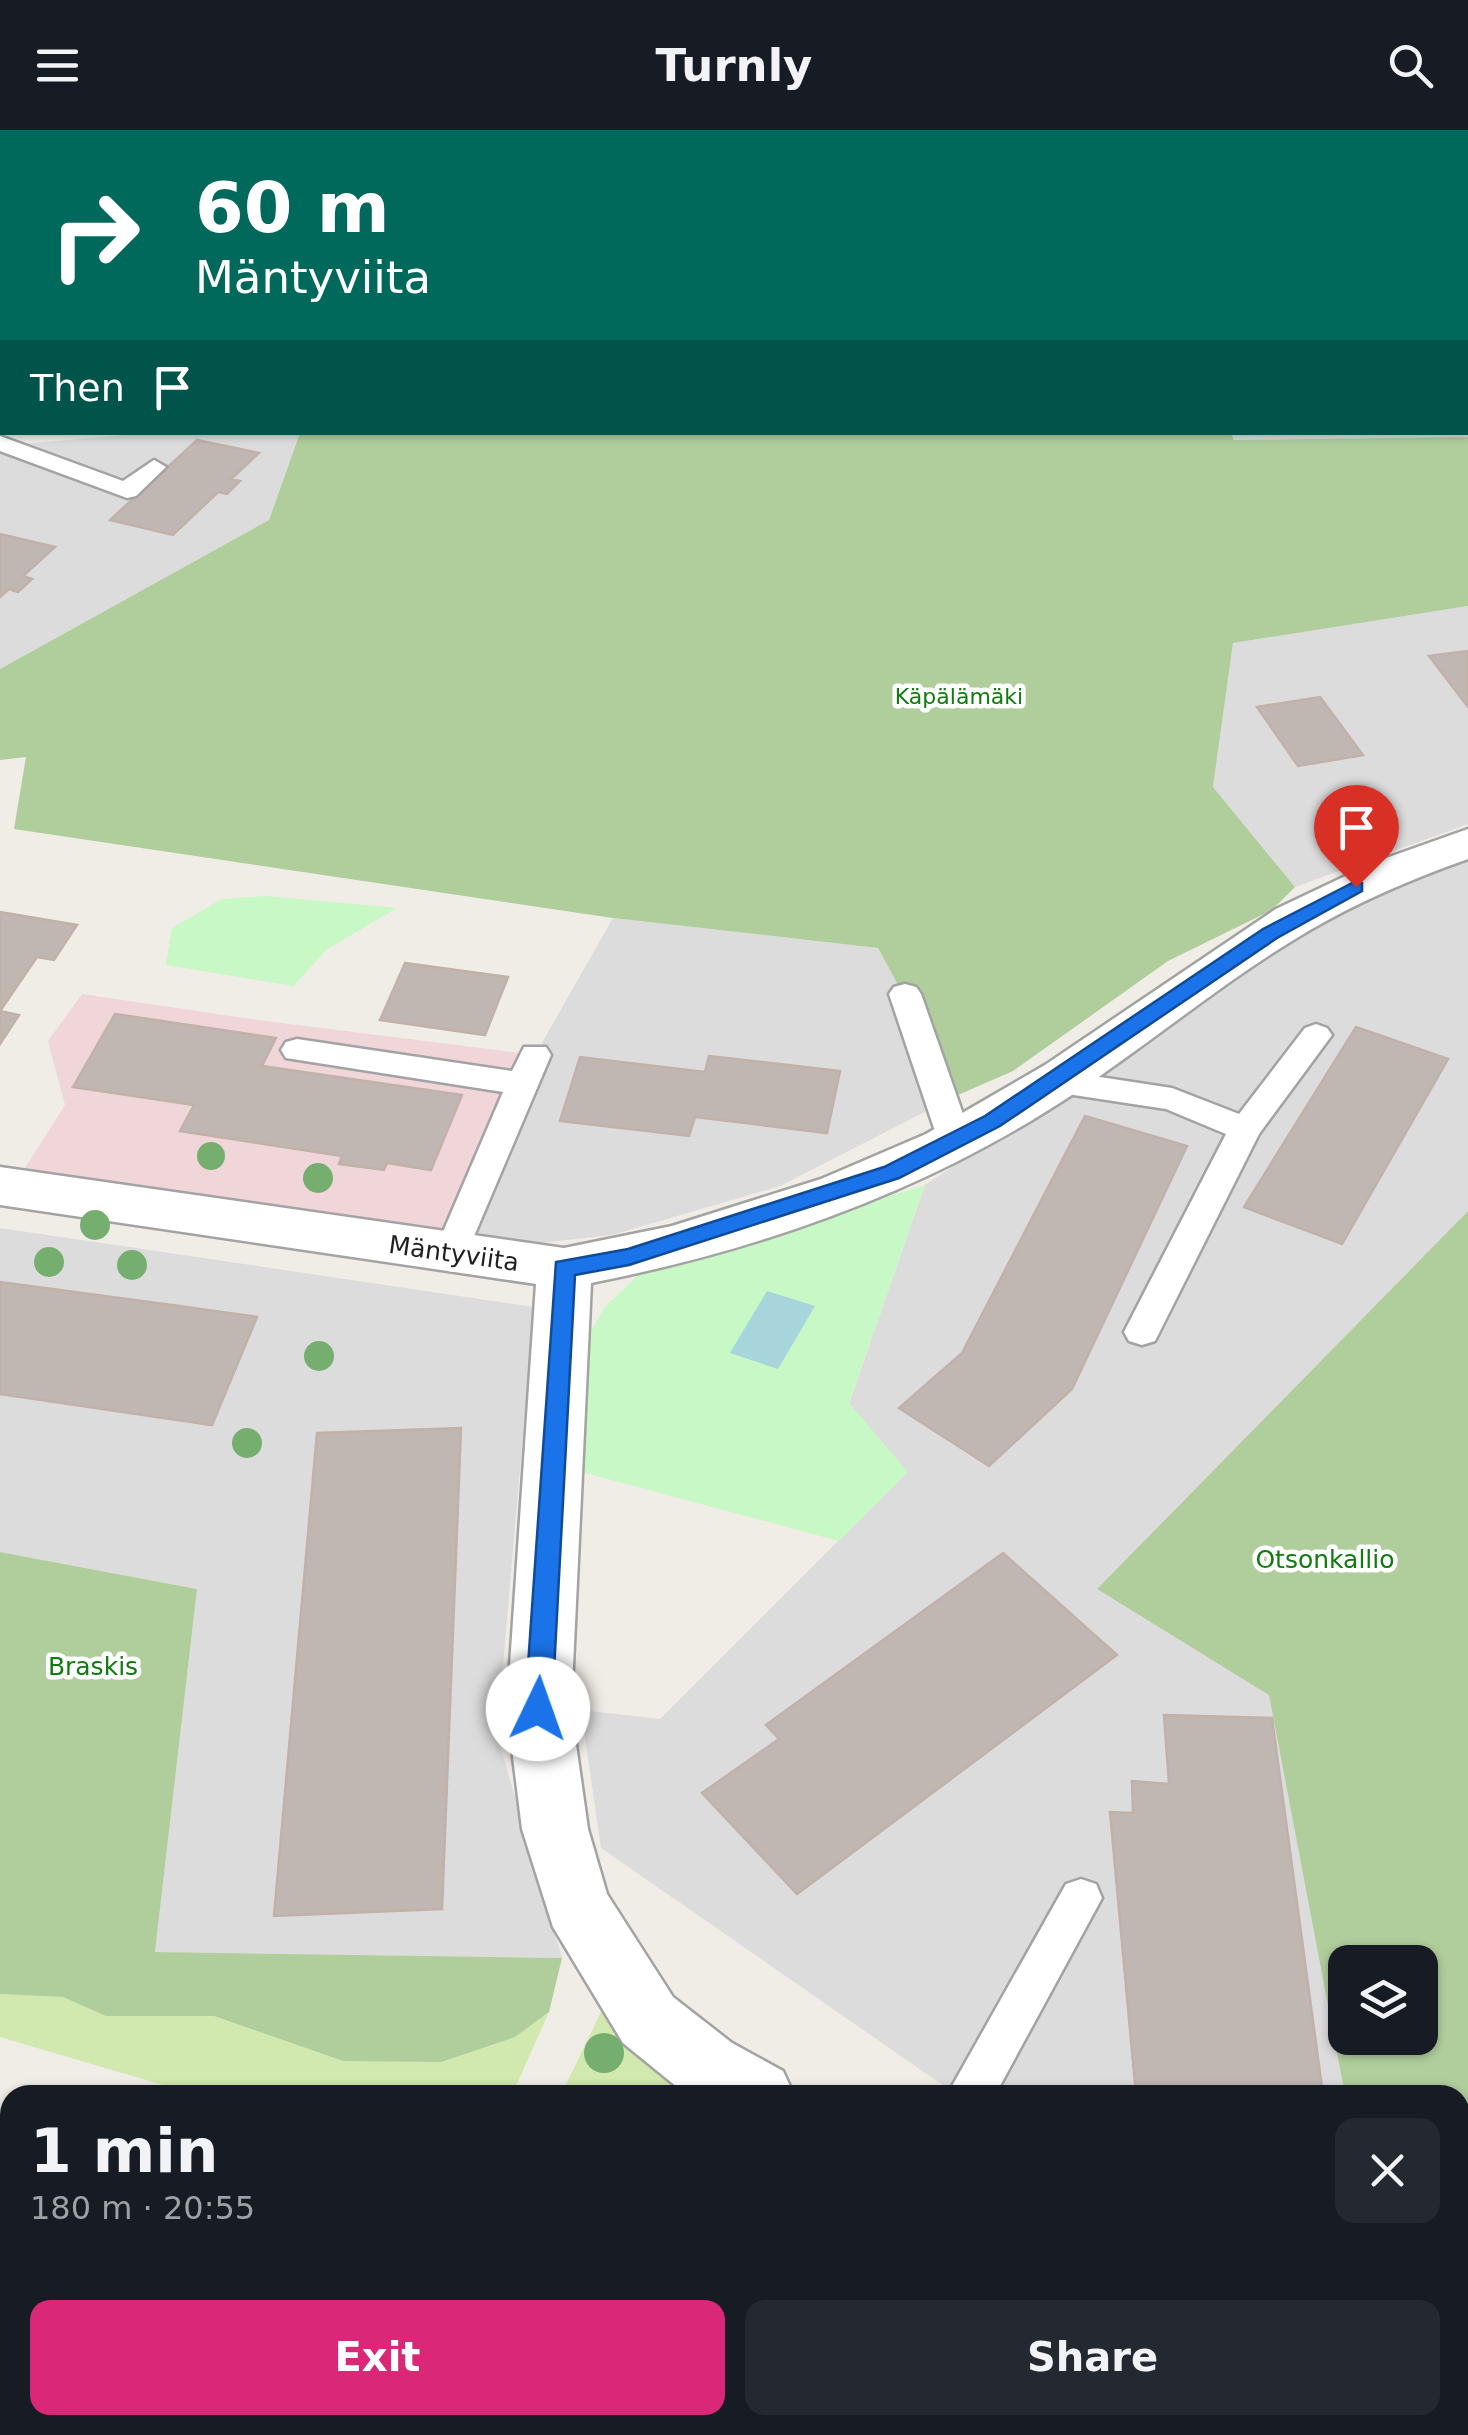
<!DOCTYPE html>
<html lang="en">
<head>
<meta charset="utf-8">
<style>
  :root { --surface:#171b24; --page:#242831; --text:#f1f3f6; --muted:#9ea1a6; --accent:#db2777 }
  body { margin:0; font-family:"DejaVu Sans",sans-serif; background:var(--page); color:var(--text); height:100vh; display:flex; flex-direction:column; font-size:38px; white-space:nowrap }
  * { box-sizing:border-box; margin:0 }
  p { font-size:32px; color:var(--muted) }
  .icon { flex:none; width:55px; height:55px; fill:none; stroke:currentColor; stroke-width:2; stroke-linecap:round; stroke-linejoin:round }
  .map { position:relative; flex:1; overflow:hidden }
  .details { position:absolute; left:0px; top:1955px; width:1470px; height:350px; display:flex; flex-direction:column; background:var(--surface); border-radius:30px 30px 0 0; box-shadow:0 2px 8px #0004 }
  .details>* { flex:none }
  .guide { position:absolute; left:0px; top:0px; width:1470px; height:305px; box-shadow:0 2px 8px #0004; background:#00695c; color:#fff; overflow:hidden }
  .controls { position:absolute; left:1328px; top:1815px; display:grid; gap:20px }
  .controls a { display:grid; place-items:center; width:110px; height:110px; border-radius:20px; background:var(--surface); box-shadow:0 2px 8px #0004; font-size:50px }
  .pin { position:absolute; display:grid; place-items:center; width:85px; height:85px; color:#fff; margin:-102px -42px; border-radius:50% 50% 50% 0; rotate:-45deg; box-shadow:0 0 10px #0007 }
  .pin .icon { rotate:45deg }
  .me { position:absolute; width:110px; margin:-55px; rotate:3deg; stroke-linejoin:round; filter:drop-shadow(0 0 8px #0008) }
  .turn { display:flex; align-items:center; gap:35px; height:210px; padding:0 30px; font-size:45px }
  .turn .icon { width:130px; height:130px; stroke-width:2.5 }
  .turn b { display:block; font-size:70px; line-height:85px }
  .then { display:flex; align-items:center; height:95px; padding:0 30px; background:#0003; gap:20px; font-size:38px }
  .round { display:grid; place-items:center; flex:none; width:105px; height:105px; border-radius:20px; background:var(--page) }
  .overview { display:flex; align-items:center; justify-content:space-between; height:170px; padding:0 30px }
  h1 { font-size:60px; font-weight:600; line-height:75px }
  .action { display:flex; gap:20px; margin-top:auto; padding:20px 30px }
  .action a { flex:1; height:115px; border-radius:20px; background:var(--accent); color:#fff; font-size:40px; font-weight:600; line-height:115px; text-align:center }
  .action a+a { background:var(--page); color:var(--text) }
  header { display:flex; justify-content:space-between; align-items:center; height:130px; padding:0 30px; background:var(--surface); font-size:45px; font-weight:600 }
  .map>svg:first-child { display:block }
  .residential { fill:#dddcdd }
  .commercial { fill:#f0d6d8 }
  .grass { fill:#d1e8ae }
  .forest { fill:#b0cd9c; fill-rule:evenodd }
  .park { fill:#c7f8c5 }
  .water { fill:#a8d5dc }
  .building { fill:#c0b7b3; stroke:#c1b1a9; stroke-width:2.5 }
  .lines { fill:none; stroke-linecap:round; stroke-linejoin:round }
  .service-casing { stroke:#a3a3a3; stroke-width:5 }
  .minor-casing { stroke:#a3a3a3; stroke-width:5 }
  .secondary-casing { stroke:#747409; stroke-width:5 }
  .service { fill:#fff; fill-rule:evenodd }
  .minor { fill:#fff; fill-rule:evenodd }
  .secondary { fill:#f7f4bd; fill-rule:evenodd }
  .tree { fill:#76ae70 }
  .route { fill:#1a73e8; stroke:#114b97; stroke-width:2.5 }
  .labels { text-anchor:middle; stroke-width:9; stroke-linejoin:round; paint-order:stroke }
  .far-park-label { font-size:22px; fill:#127b10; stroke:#fff }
  .street-label { font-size:25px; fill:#1f1f1f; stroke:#fff }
  .park-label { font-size:25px; fill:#127b10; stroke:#fff }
</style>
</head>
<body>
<header><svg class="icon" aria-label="menu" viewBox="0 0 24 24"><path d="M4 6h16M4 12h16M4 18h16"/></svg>Turnly<svg class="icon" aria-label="search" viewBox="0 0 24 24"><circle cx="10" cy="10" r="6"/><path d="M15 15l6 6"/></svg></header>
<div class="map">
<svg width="1468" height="2305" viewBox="0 0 1468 2305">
  <rect width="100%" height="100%" fill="#f0ece6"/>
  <path class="residential" d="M1468,175v132l-234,3 -4,-7 238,-1z
    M300,303l-31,87 -269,149v-223l136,-12z
    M1468,476v218l-173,63 -82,-100 20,-144z
    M1468,726v355l-371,378 172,105 76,401h-388l-356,-247 -20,-138 79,9 247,-247 -58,-68 76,-219 404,-271z
    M613,788l265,30 80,147 -178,91 -168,49 -161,18 84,-198z
    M0,1098l534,79 -37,428 65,223 -407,-6 42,-363 -197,-37z"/>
  <path class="commercial" d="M82,864l176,26 277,35 -84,198 -438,-66 52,-82 -17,-64z"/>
  <path class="grass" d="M0,1864l63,3 44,19h107l129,45 172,-24 34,-25 -37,83h-315l-197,-58z
    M601,1882l12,9 99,74h-151z
    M1186,2295l258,5 3,5h-245z"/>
  <path class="forest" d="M1230,302l4,8 234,-3v169l-235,37 -20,144 82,100 -23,23 -104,51 -155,110 -55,24 -80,-147 -265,-30 -599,-89 12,-72 -26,3v-91l269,-149 31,-87z
    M1468,1081v1219l-114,-5h106v-330h-115l-76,-400 -172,-106zM1420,1832v76h-75v-76z
    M0,1422l197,37 -42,363 407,6 -13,54 -34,25 -74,25 -98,-1 -129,-45h-108l-43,-19 -63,-3z
    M0,2103l10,5v180l-10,-3z
    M31,2295h401l19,10h-388z"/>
  <path class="park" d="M0,0h890l-888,2 -2,130z
    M266,766l131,12 -71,42 -32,36 -128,-21 6,-37 50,-29z
    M925,1055l-76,218 59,69 -69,69 -261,-70 11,-135 15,-28 36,-35z
    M642,2295h440l13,10h-433z"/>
  <path class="water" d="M767,1161l48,15 -37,63 -48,-16z"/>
  <path class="building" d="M197,310l62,13 -28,26 9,2 -13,13 -9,-2 -45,43 -63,-15z
    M0,404l55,13 -32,29 9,3 -14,13 -9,-3 -9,8z
    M1468,521v56l-39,-51z
    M1320,567l43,58 -65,11 -41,-59z
    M0,782l77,13 -23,35 -17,-3 -37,54 19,4 -19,29z
    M405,833l103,14 -23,58 -105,-15z
    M115,884l161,24 -14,28 200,29 -31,75 -44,-7 -3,7 -45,-6 3,-8 -162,-25 14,-26 -121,-18z
    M1356,897l92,32 -106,185 -98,-37z
    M709,926l131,15 -13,62 -132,-16 -6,19 -129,-15 20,-64 125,15z
    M1085,986l102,30 -115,243 -83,77 -90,-58 63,-55z
    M0,1152l172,23 85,12 -45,108 -212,-31z
    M461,1298l-19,481 -168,7 43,-483z
    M1003,1423l114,102 -320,239 -95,-101 77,-54 -13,-14z
    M1164,1585l108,3 51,377h-187l-26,-283 23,1 -1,-32 37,3z"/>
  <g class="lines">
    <g class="service-casing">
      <path id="service" d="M0,306l123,45 31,-21 12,7 -30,29 -9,2 -127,-47z
        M905,854l11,3 5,7 51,146 -5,8h-24l-5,-8 -49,-146 5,-7z
        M1316,894l11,4 5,7 -73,99 -104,207 -13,4 -13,-4 -5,-9 102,-198 -60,-25 -112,-17 -11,-3 -5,-8 5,-8 11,-3 118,18 67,26 66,-86z
        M297,909l215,32 12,-24h22l5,8 -88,207 -12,4 -12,-4 -5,-9 69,-161 -217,-34 -5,-8 5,-8z
        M1081,1749l15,5 6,14 -107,197h-48l119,-211z"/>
    </g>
    <g class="minor-casing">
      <path id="minor" d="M0,280h2v22h-2z
        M1468,699v30c-54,19 -108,42 -158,71 -94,55 -176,128 -268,184 -137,85 -294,138 -451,169l-20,426 17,120 19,65 66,103 59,46 51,28 11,24h-104l-8,-4 -59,-48 -70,-116 -31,-98 -15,-120 29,-425 -536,-79v-38l564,81 108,-22 149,-47 105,-45 119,-69 231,-156 99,-47z"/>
    </g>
    <g class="secondary-casing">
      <path id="secondary" d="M0,2016l10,3v72l-10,-3z
        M503,2295h93l4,10h-93z"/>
    </g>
    <use href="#service" class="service"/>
    <use href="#minor" class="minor"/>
    <use href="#secondary" class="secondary"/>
  </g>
  <g class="tree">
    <circle cx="211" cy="1026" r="14"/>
    <circle cx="318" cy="1048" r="15"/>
    <circle cx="95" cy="1095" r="15"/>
    <circle cx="49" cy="1132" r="15"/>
    <circle cx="132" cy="1135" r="15"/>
    <circle cx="319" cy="1226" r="15"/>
    <circle cx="247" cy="1313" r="15"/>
    <circle cx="604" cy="1923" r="20"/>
  </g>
  <path class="route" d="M1356,751l6,2v8l-85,47 -277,188 -101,52 -270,87 -54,10 -23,434 -4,8h-19l-4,-8 31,-447 72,-13 256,-82 101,-51 278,-187z"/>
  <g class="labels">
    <g class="far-park-label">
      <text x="959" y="574">Käpälämäki</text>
    </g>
    <g class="street-label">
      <text transform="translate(454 1123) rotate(8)" y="9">Mäntyviita</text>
    </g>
    <g class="park-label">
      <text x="1325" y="1438">Otsonkallio</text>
      <text x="93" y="1545">Braskis</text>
    </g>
  </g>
</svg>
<div class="controls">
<a><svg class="icon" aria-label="layers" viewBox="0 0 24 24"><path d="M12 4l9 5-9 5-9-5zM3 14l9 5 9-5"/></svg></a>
</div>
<div class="pin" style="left:1356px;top:757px;background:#d93025"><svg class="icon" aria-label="arrive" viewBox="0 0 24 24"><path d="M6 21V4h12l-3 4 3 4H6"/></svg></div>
<svg class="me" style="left:538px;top:1579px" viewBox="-20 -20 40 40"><circle r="19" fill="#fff"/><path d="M0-13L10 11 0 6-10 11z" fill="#1a73e8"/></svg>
<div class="guide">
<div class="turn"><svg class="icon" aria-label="right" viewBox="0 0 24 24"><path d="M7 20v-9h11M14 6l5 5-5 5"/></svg><div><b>60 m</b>Mäntyviita</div></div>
<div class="then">Then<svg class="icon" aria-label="arrive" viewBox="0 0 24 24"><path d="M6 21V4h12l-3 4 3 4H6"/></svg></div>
</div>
<section class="details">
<div class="overview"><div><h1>1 min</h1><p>180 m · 20:55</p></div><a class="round"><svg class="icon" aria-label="close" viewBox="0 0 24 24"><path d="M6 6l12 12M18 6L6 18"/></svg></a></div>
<div class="action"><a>Exit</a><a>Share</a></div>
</section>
</div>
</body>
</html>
